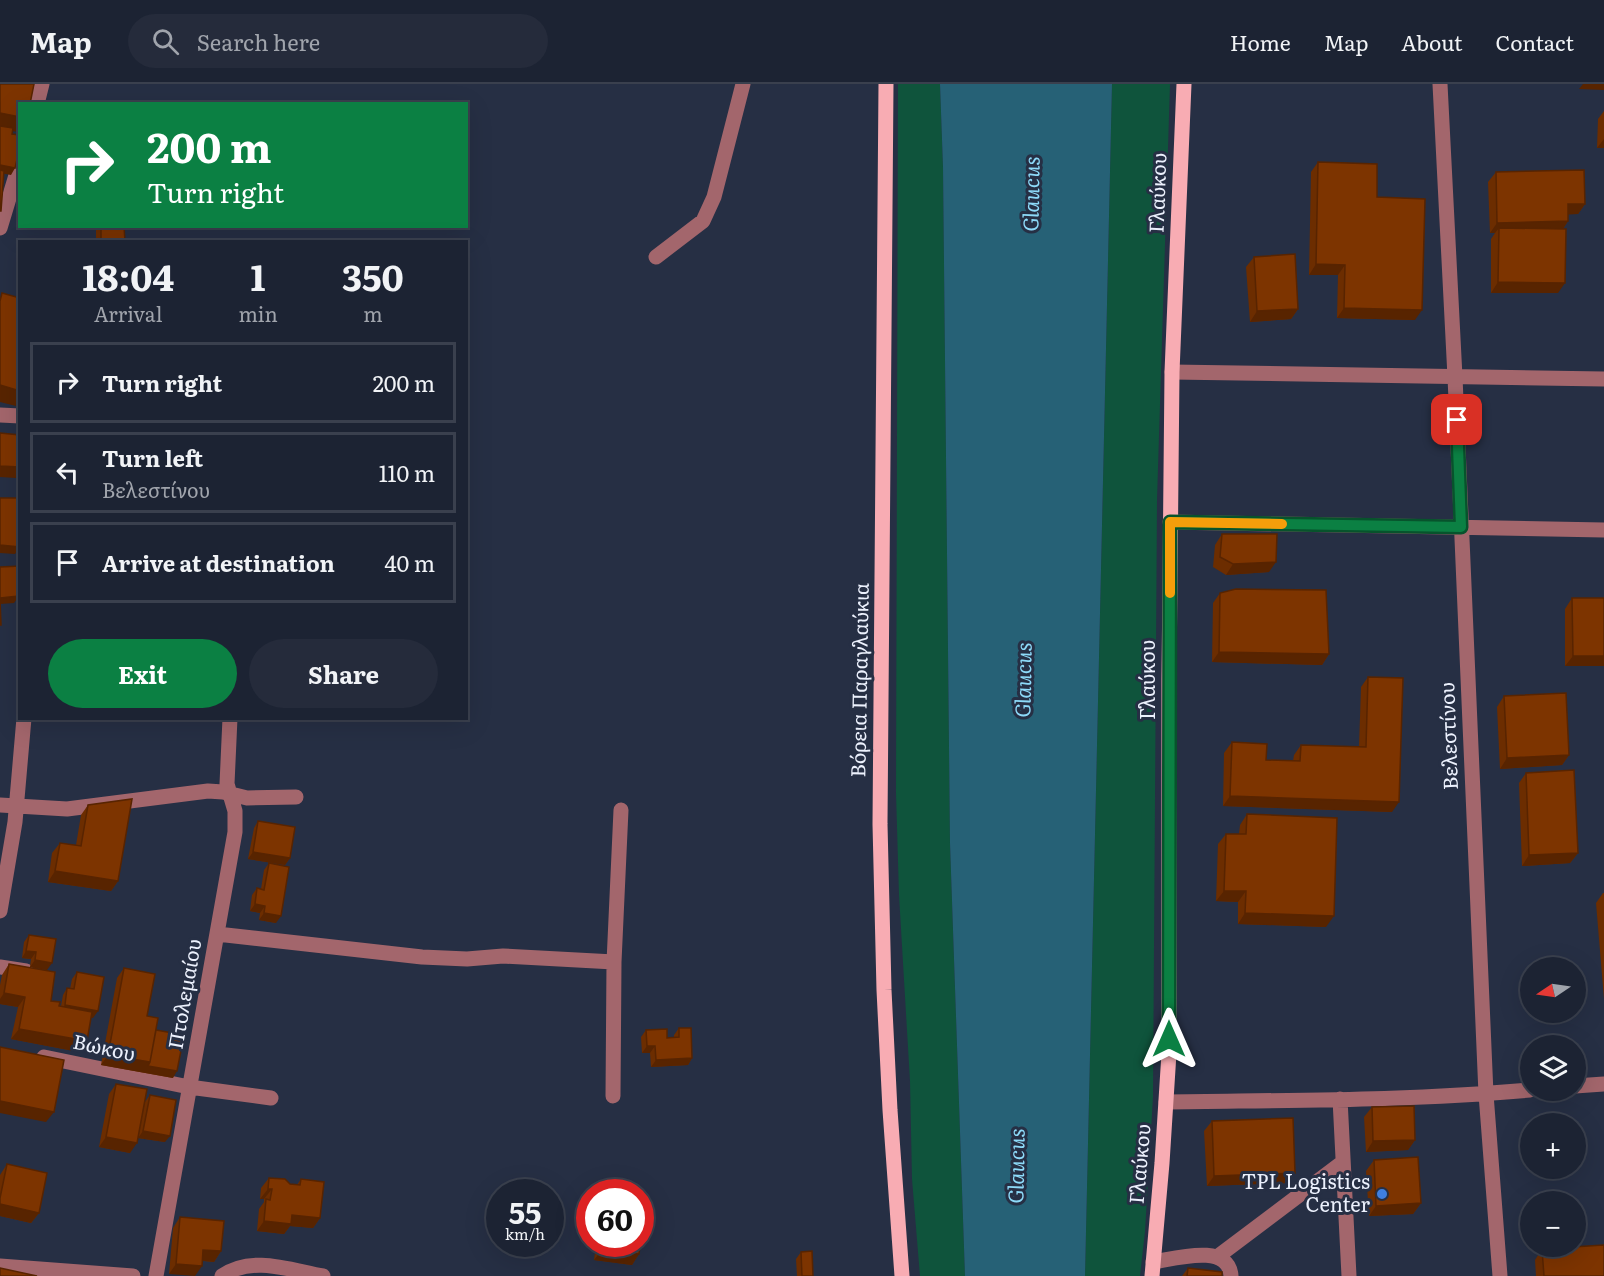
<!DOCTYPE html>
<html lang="en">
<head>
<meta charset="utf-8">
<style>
  :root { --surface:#1c2333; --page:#252b3b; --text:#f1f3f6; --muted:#a0a4ac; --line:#3a404e; --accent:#0b8043 }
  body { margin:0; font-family:Literata,serif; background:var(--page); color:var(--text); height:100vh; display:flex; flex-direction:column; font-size:22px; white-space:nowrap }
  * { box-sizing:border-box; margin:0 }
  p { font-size:20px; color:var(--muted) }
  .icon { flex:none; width:33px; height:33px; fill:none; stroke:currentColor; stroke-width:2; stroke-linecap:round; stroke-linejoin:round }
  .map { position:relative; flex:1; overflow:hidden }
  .drawer { position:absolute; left:18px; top:156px; width:450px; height:480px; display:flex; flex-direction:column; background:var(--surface); border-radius:0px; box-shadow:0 6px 24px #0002,0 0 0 2px var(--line) }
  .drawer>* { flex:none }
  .banner { position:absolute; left:18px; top:18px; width:450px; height:126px; border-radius:0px; box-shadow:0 6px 24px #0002,0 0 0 2px var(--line); background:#0b8043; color:#fff; overflow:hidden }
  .needle { width:39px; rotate:257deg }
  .buttons { position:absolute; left:1520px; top:873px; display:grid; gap:12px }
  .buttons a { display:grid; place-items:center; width:66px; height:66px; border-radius:50%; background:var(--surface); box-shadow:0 6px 24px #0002,0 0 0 2px var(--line); font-size:30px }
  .speed { position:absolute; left:486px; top:1095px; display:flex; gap:12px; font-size:30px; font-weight:700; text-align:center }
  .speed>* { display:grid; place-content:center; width:78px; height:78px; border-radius:50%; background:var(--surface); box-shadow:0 6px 24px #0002,0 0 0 2px var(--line); line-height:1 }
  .speed small { font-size:15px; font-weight:400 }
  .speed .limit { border:9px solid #d22; background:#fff; color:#111 }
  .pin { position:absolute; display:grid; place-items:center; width:51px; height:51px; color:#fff; margin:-26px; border-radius:12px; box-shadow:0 3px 9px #0006 }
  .me { position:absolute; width:66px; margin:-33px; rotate:0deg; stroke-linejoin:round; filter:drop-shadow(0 0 4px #0008) }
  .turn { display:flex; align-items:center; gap:21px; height:126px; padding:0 30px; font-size:27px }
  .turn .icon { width:78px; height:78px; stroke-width:2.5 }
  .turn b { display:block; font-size:42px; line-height:51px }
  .eta { display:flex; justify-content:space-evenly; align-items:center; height:102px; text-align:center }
  .eta b { font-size:36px; font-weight:700; line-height:42px }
  .button { display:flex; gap:12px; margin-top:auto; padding:12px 30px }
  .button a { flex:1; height:69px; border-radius:36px; background:var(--accent); color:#fff; font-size:24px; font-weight:700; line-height:69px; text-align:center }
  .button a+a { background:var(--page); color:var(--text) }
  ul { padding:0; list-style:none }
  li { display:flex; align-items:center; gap:18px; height:81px; margin:0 12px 9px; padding:0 18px; border:3px solid var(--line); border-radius:0px }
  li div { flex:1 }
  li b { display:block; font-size:22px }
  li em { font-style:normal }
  header { display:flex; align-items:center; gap:36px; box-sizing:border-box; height:84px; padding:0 30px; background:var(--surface); border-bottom:2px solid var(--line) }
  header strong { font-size:28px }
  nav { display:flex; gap:33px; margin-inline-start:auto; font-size:21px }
  .search { width:420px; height:54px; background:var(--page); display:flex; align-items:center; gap:15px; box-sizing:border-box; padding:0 21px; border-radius:33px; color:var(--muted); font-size:22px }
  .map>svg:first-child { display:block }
  .green { fill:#0f543c }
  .water { fill:#266176 }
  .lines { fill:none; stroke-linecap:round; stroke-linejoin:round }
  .minor { stroke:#a3666c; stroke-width:15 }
  .major { stroke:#f8acb3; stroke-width:15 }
  .wall { fill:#6c2d00 }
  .shaded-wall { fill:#582400 }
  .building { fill:#7d3400; stroke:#582400; stroke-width:1.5 }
  .route-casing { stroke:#07532c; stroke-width:15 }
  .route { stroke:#0b8043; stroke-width:10 }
  .slow { stroke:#f59e0b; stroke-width:10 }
  .shop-dot { fill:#3f7fe0; stroke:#262f44; stroke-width:2 }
  .labels { text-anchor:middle; stroke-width:6; stroke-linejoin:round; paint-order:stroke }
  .street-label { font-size:20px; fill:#ecf1fd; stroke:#262f44 }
  .poi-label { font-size:20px; fill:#ecf1fd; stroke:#262f44; text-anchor:end }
  .water-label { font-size:21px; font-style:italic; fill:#8ddaf9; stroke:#262f44 }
</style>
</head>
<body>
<header>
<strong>Map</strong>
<div class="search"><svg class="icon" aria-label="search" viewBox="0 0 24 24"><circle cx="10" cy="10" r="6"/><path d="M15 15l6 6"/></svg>Search here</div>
<nav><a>Home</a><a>Map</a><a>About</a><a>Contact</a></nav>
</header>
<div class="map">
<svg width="1604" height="1192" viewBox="0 0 1604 1192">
  <rect width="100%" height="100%" fill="#262f44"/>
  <path class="green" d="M898,0h42l3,83 7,676 15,433h-45l-8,-97 -2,-98 -11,-186 -3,-102z
    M1112,0h58l-13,416 -4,597 -8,134 -5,45h-55z"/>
  <path class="water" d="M940,0h172l-27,1192h-120l-15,-433 -7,-676z"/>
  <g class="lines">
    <path class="minor" d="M1440,0l15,293 31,717 14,182
      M37,20l5,-20
      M0,144l20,-66
      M656,173l47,-36 11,-24 29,-113
      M1172,288l432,7
      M0,331l20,1
      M1170,438l434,8
      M0,721l67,4 141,-18 15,1 24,6 49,-1
      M0,827l15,-89 9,-104
      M217,850l205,23 45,2 36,-3 111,6
      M0,883l26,4
      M44,973l145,30 82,11
      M1575,1002l29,-2
      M613,1012l1,-134 7,-152
      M1340,1015l9,177
      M1166,1018c121,-2 243,-1 364,-12
      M1217,1173l126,-95
      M1153,1178c21,-3 76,-20 78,14
      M0,1182l133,10
      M156,1192l79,-444v-21l-8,-27 3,-66
      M222,1192c30,-21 68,-6 101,0"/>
    <path class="major" d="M886,0l-6,740 4,166 6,120 12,166
      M1152,1192l10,-113 7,-110v-374l3,-307 12,-288"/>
  </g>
  <path class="wall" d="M1604,27v37h-7l1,-29z
    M1318,78l59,35 38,123 -78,-2 1,-43h-29l2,-103z
    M1496,88l89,32 -7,10h-10v7l-5,8 -5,64h-67v-54l4,-6h-5l-2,-51z
    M98,142h26l1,16h-29v-12z
    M1254,173l44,52 -7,10 -41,3 -4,-55z
    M1222,450l47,38 -43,3 -13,-8 2,-22z
    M1220,509l109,61 -7,11 -110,-3 1,-59z
    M1572,514l32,68h-39v-57z
    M1368,593l24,135 -169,-6 1,-53 8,-11 34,18 27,1 1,-6 7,-10 58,2 2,-60z
    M1504,612l65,59 -7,10 -62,4 -3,-62z
    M1526,689l52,80 -8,10 -48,3 -3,-83z
    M88,721l30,76 -7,10 -63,-9 4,-29 8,-10 16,2 5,-30z
    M1247,730l79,113 -88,-3v-22l-22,-1 2,-57 8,-10h13l1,-9z
    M258,737l32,37 -5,7 -37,-6 6,-31z
    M269,779l7,60 -17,-3 1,-7 -10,-2 2,-16 5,-7 4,1 3,-19z
    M1603,809h1v106l-8,-96z
    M29,851l18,35 -17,-3 1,-8 -9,-1 2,-16z
    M9,880l42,37 10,5 2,-11 4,-7 3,1 2,-10 5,-7 16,46 -2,-1 -4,24 -8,11 -68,-13 7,-32 -18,-3v-19l2,-10z
    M124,884l23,48 9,14 17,48 -72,-13 16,-87z
    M679,944l13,30 -4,7 -37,2 -1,-14h-8l-1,-16 5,-7 21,8h7v-3z
    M116,1000l29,18 5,-7 15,47 -27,-4 -8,15 -31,-6 10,-53z
    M1372,1023l43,33 -7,10 -42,2 -2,-35z
    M1212,1037l76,62 -81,3 -3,-55z
    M1374,1076l47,43 -8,11 -44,2 -3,-45z
    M7,1080l32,49 -8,10 -31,-7v-41z
    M269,1094l21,6 7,1 4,-6 19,39 -7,10 -23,-2 -6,8 -27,-3 2,-22 5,-7v-3h-4l1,-11z
    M180,1133l41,34 -7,11 -11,-1 -34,13 4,-46z
    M590,1159l50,1 -1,10 -7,11 -38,-5 2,-15h-7z
    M1542,1165l62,27h-68l-1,-16z
    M801,1168l12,24h-16l-1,-17z
    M1188,1184l34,8h-40z"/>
  <path class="shaded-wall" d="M1583,0h21v6l-25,-1z
    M0,29l20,4v12l-2,3 -18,-3z
    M1604,55v9h-7z
    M0,81l15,3 -4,7 -11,-2z
    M1568,120h17l-7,10 -17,1z
    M1568,137l-7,11 -62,-4 -4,5h-5l7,-10z
    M1316,180l29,1 -7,10h-29z
    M1498,198l67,1 -7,10h-67z
    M1344,224l78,2 -7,10 -78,-2z
    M1298,225l-7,10 -41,3 7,-11z
    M0,301l20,6v16l-20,-5z
    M0,382l20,1v6l-4,5 -16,-1z
    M0,461l20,2 -5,7 -15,-1z
    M1276,478l-7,10 -43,3 7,-11z
    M19,512l-5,7 -14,1v-6z
    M1219,568l110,2 -7,11 -110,-3z
    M1573,572h31v10h-39z
    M1569,671l-7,10 -62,4 7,-11z
    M1230,712l169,6 -7,10 -169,-6z
    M253,768l37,6 -5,7 -37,-6z
    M1578,769l-8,10 -48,3 7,-11z
    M55,787l63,10 -7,10 -63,-9z
    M1224,807h22l-8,11 -22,-1z
    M255,820l10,2 -5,7 -10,-2z
    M264,829l17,3 -5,7 -17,-3z
    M1245,829l89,3 -8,11 -88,-3z
    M26,867l10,1 -5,7 -9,-1z
    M35,876l17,3 -5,7 -17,-3z
    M4,909l21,4 -7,10 -18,-3v-5z
    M65,921l33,6 -5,7 -33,-6z
    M19,945l68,12 -8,11 -68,-13z
    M647,962h8l-5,7h-8z
    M108,971l42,7 27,9 -4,7 -72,-13z
    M692,974l-4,7 -37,2 5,-7z
    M0,1017l54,11 -8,10 -46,-9z
    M143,1047l27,5 -5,6 -27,-4z
    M106,1053l31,6 -7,10 -31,-6z
    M1415,1056l-7,10 -42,2 7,-11z
    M1295,1089l-7,10 -81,3 7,-10z
    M268,1105h4l-8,10h-4z
    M1421,1119l-8,11 -44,2 7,-10z
    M0,1120l39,9 -8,10 -31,-7z
    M292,1131l28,3 -7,10 -23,-2 -6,8 -27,-3 7,-10z
    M203,1166l18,1 -7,11 -18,-2z
    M602,1166l37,4 -7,11 -38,-5z
    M176,1180l26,2 -7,10 -26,-2z"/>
  <path class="building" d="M0,0h34l-4,20h-10v13l-20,-4z
    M0,42l13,2 -1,6 8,1v12l-5,21 -15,-3z
    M1318,78l59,2v33l48,2 -3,111 -78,-2 1,-43 -29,-1z
    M0,86l4,1 -3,40h-1z
    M1584,86l1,34h-17v17l-71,2 -1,-51z
    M101,142h23l1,16h-24z
    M1499,144l67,1 -1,54 -67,-1z
    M1295,170l3,55 -41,2 -3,-54z
    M2,209l18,5v93l-20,-6v-84z
    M0,349l20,2v32l-20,-1z
    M0,414h20v49l-20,-2z
    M1222,450h55l-1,28 -43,2 -13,-7z
    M20,482l-1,30 -19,2v-31z
    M1236,505l90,1 3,64 -110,-2 1,-59z
    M1572,514h32v58h-31z
    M0,515l1,26h-1z
    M1368,593l35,1 -4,124 -169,-6 2,-54 35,2 -1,16 34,1 1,-16 65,2z
    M1566,609l3,62 -62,3 -3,-62z
    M1574,686l4,83 -49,2 -3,-82z
    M132,715l-14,82 -63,-10 5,-28 21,3 7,-41z
    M1247,730l90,4 -3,98 -89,-3 1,-22h-22l2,-57h20z
    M258,737l37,6 -5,31 -37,-6z
    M269,779l20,4 -8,49 -17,-3 1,-7 -10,-2 2,-16 7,2z
    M29,851l27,4 -4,24 -17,-3 1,-8 -10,-1z
    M9,880l46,8 -4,29 9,1 -1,4 33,6 -5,29 -68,-12 6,-32 -21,-4z
    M124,884l31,6 -8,42 11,2 -8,44 -42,-7z
    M77,888l27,5 -6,34 -33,-6 2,-17 7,1z
    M679,944h12l1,30 -36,2 -1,-14h-8l-1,-16 21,-1v9l12,-1z
    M156,946l28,5 -7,36 -29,-5 2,-4z
    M0,963l64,13 -10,52 -54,-11z
    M116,1000l31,5 -10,54 -31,-6z
    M150,1011l26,5 -6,36 -27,-5z
    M1414,1022l1,34 -42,1 -1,-34z
    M1293,1034l2,55 -81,3 -2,-55z
    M1418,1073l3,46 -45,3 -2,-46z
    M7,1080l40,9 -8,40 -39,-9v-6z
    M269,1094l16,1 5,5 10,1 1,-6 23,3 -4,36 -28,-3 -1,9 -27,-3 2,-22 4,1 2,-11h-4z
    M180,1133l44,4 -3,30 -18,-1 -1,16 -26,-2z
    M640,1138h2l-2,17z
    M602,1160h38l-1,10 -37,-4z
    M1604,1161v31h-60l-2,-27z
    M812,1167l1,25h-11l-1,-24z
    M0,1184l37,8h-37z
    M1188,1184l34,4v4h-35z"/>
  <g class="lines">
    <g class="route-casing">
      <path id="route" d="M1169,955l1,-517 291,5 -4,-107"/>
    </g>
    <use href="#route" class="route"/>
    <path class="slow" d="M1170,509v-71l112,2"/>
  </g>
  <circle class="shop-dot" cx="1382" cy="1110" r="6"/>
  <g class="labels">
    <g class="street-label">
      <text transform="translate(1158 109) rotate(-88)" y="7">Γλαύκου</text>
      <text transform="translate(860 596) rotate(-89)" y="7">Βόρεια Παραγλαύκια</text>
      <text transform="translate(1148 596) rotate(-90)" y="7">Γλαύκου</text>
      <text transform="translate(1449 652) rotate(-92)" y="7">Βελεστίνου</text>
      <text transform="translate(185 910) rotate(-80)" y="7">Πτολεμαίου</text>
      <text transform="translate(104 964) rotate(12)" y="7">Βώκου</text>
      <text transform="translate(1140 1080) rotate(-85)" y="7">Γλαύκου</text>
    </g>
    <g class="poi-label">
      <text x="1370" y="1105">TPL Logistics<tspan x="1370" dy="23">Center</tspan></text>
    </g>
    <g class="water-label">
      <text transform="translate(1032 110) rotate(-89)" y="7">Glaucus</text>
      <text transform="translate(1024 596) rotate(-89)" y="7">Glaucus</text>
      <text transform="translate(1017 1082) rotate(-89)" y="7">Glaucus</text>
    </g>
  </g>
</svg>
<div class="buttons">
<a><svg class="needle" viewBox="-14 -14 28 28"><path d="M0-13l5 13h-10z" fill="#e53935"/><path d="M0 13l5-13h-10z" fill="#a0a4ac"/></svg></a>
<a><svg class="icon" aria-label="layers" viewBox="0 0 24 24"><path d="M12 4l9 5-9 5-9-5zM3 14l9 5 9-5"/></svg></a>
<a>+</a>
<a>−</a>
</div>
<div class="speed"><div>55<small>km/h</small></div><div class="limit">60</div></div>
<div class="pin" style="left:1457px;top:336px;background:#d93025"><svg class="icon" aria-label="arrive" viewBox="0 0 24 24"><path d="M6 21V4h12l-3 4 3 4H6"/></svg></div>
<svg class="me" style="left:1169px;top:955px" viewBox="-20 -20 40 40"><path d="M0-17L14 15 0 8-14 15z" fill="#0b8043" stroke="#fff" stroke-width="4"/></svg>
<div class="banner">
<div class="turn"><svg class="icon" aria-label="right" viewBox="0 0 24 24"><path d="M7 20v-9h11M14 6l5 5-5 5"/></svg><div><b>200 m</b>Turn right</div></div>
</div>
<section class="drawer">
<div class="eta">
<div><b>18:04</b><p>Arrival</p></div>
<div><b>1</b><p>min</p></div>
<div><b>350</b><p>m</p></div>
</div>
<ul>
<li><svg class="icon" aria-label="right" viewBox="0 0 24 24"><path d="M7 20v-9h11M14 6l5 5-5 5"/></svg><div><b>Turn right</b></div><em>200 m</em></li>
<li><svg class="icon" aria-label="left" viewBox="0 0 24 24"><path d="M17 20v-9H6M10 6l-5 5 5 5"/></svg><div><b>Turn left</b><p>Βελεστίνου</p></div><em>110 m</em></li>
<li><svg class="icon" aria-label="arrive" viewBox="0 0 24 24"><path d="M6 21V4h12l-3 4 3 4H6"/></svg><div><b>Arrive at destination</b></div><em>40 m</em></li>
</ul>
<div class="button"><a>Exit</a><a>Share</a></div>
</section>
</div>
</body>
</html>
